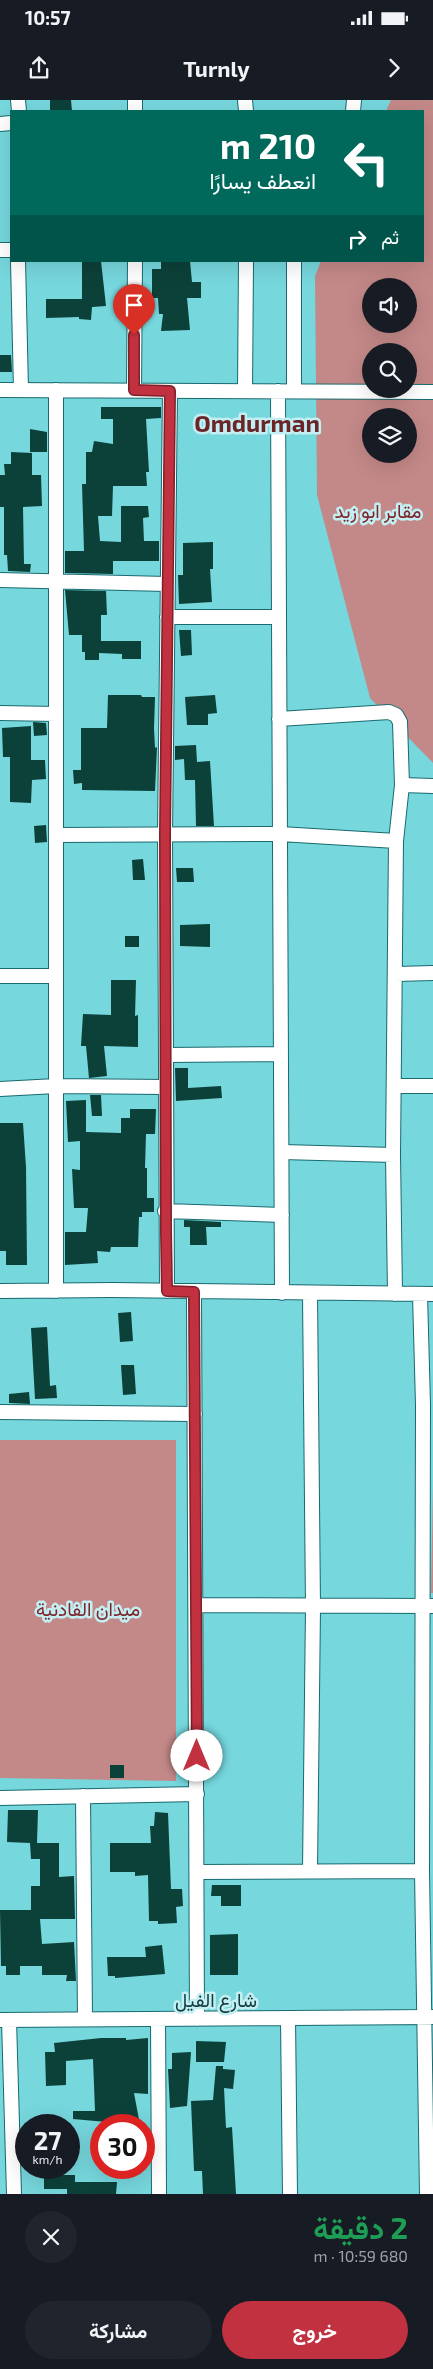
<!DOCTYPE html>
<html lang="ar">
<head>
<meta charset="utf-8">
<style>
  :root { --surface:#171b24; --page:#20242c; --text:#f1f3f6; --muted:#9ea1a6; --accent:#c13140 }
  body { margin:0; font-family:"Exo 2",Vazirmatn,sans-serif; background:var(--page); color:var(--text); direction:rtl; height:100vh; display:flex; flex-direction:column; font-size:19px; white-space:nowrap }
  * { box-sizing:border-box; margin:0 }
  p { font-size:16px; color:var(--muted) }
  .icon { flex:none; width:28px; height:28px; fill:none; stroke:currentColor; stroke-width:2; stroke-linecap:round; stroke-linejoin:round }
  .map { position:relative; height:2094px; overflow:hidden; direction:ltr }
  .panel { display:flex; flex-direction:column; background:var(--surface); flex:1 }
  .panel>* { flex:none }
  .banner { position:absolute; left:10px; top:10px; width:414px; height:152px; border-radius:0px; box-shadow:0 5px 20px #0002; direction:rtl; background:#00695c; color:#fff; overflow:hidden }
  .fabs { position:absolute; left:362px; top:178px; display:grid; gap:10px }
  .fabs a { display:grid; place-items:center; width:55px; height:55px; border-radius:50%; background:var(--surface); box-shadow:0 5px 20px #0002; font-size:25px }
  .speed { position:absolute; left:15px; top:2014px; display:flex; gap:10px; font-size:25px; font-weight:700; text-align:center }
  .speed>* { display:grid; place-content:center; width:65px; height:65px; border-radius:50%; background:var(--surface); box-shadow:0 5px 20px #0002; line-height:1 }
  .speed small { font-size:12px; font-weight:400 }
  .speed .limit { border:8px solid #d22; background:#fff; color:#111 }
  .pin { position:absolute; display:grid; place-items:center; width:42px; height:42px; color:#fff; margin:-51px -21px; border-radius:50% 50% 50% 0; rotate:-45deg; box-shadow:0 0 5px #0007 }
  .pin .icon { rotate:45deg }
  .me { position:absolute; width:55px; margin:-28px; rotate:0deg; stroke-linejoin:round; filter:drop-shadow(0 0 4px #0008) }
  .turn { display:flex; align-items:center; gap:18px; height:105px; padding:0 25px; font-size:22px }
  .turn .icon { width:65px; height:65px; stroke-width:2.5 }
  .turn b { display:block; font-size:35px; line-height:42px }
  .then { display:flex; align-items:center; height:48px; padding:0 25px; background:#0003; gap:10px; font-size:19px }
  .round { display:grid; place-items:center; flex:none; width:52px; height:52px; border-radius:26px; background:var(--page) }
  .headline { display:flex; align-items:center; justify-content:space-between; height:85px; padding:0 25px }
  h1 { font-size:30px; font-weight:700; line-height:38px; color:#1e9e55 }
  .primary-button { display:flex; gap:10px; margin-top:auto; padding:10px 25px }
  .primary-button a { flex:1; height:58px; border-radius:30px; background:var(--accent); color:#fff; font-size:20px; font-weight:700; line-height:58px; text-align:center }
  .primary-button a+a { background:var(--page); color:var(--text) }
  .status { display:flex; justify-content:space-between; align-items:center; height:35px; padding:0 25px; background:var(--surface); direction:ltr }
  .status svg { height:14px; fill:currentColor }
  header { display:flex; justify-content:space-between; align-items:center; height:65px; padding:0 25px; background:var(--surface); font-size:22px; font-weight:700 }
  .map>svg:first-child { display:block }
  .green { fill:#c38988; fill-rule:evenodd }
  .building { fill:#0c4139 }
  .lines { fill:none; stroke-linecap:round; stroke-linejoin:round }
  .street-casing { stroke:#196a6e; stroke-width:16 }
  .street { stroke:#fff; stroke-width:14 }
  .route-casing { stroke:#7d202a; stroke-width:12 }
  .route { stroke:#c13140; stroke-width:9 }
  .labels { text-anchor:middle; stroke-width:5; stroke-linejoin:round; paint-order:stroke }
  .park-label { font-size:19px; fill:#7f262d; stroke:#c3eff2 }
  .street-label { font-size:19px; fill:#113b3e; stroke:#c3eff2 }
  .district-label { font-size:24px; font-weight:bold; fill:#6b2529; stroke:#c3eff2 }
</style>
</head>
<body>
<div class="status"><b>10:57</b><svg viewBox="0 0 49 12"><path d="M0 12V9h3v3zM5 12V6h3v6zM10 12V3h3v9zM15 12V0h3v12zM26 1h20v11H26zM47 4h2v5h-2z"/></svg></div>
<header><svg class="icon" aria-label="forward" viewBox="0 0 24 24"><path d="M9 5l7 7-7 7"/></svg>Turnly<svg class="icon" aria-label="share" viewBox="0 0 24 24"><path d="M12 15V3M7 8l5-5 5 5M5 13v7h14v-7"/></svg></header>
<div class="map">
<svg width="433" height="2094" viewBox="0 0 433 2094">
  <rect width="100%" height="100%" fill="#76d7dd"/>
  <path class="green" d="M391,0h42v663l-63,-65 -53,-203 -2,-219 6,-15h101v-150h-36zM371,186h38v38h-38zM371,251h38v38h-38zM371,316h38v38h-38z
    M0,1340h176v341l-176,-3z
    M433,1387v106h-2z"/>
  <path class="building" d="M50,0h21l1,11h-22z
    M82,161h19l5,45 -14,1 -1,13 -12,-1v-2l-33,1v-19h36z
    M161,161h29l2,21h9v16h-14l3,32 -29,1 2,-17h-4l-1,-16h-6v-29h9z
    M0,255h11l1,17h-12z
    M101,307h60v11l-15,1 3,53h-3l1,14h-34l-1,30h-14l2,25 21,1v-36h27l1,11 -6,1 1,23h15v20h-46v13l-48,-1v-22h19l-2,-67h4v-32h6l2,-11 19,3v-25h-12z
    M30,329l17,3v20h-17z
    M11,352l21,1v22h9l1,31 -19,1 1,57h7l-1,8 -22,-1 -1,-16h-3v-48h-4v-32h5l-1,-11h7z
    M213,442v27h-3l2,33 -33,2 -1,-29h5v-32z
    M65,490l41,1 1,24h-6v26h40v18h-19v-5l-23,-1v7h-14v-8h-3v-17h-13z
    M179,530h12l1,25 -11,1z
    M108,595h33l1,2h13l-1,31 1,20 2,-1 -2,44 -73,-1v-7l-8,1 -1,-14h8v-42h26z
    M215,595l2,18 -9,1v11h-21l-2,-28z
    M33,622l13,1 1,12 -13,1z
    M31,626v34h14l1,19 -14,1 -1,23 -21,-1v-45h-7l-1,-29z
    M196,645l1,17 13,-1 4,65h-18l-1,-46h-10l-1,-21 -9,1v-14z
    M46,725l1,17 -12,1 -1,-17z
    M143,759l2,21h-12l-1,-20z
    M176,768h17l1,14h-17z
    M210,824v23l-30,-1v-21z
    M125,836h14v11h-14z
    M111,880h25l-1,36 3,-1v32l-34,-1 3,30 -18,2 -3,-32h-5l2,-32 28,1z
    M175,968h13v20l33,-2 1,12 -46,3z
    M90,995h11l1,21h-10z
    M86,1000v32l35,1v-15h9v-9h26l-1,25h-9l-1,34h2v30h7v14h-12v5h-3l-1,30h-27l-1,5 -13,-1 1,12 -33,2v-33h21l2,-24h-14l-2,-39 8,1v-29l-12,1 -2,-41z
    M0,1023h23l3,44 1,98h-21v-14h-6z
    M184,1120l37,2v5h-15l1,18h-17v-18h-6z
    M131,1212l2,29 -13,1 -2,-29z
    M47,1227l3,59 6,-1 1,13 -22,1 -4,-71z
    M121,1265h13l2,29 -13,1z
    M29,1292l1,12 -21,-1v-9z
    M110,1665h14v13h-14z
    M8,1710h30l-1,33h22v34l15,-1 1,43h-35l2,25 32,-2 2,39h-10l1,-6h-25v-9h-22v9h-14v-9h-5l-1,-56h31v-24h9v-27h-9l-1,-16 -23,-1z
    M155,1712l13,1 3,76h11l1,17 -7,1 1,16 -19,1v-3h-9l-1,-46 -13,1v-4h-25v-29h41l-1,-17h4z
    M212,1785h29v21h-20v-10h-10z
    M238,1834v41h-28v-40z
    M162,1845l3,29 -50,4v-2h-7l-1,-19h39l-1,-10z
    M101,1938h25v2l22,-2v56l-14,-1 6,32 -67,-6v-8h22l-2,-52 -27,2v24l-20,1 -1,-34h10l-1,-9z
    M196,1941l30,1 -2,20h-28z
    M191,1952l-4,54 -17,2 -2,-39h4v-16z
    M216,1966h7v3l12,1 -2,19 -9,-1 2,40 6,-1 4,67h-33l-1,-23h-8l-3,-70 22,-1z
    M44,2075h31v7h42l-1,12h-49v-5h-23z"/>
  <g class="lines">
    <g class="street-casing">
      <path id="street" d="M18,0l1,11
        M135,0v11
        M245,0l1,11
        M353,11l1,-11
        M0,24l11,-1
        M0,150h11
        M18,161l3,129
        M294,161v130
        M0,290l433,2
        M134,290l1,-129
        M245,291l1,-130
        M278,291l4,902
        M0,480l167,4
        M167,517h112
        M0,613l56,1
        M279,619l110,-7 7,3 4,7 2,63 -6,56 -3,314 2,139
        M402,685l31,1
        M56,735l224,-1 116,7
        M396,874l37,-1
        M0,876h56
        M166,955l115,-1
        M395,986h38
        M0,989l56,-3 110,1
        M282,1052l111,3
        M165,1111l117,4
        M0,1191l112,-1 321,4
        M56,1191v-901
        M167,1191l-2,-457 5,-443
        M194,1192l3,727
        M310,1193l3,314 -3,264
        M420,1194l3,111 -1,466 5,323
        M0,1312l195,2
        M196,1505l237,1
        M83,1696l2,223
        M0,1698l197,-4
        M198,1772l224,-1
        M288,1918l2,176
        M158,1919l1,175
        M0,1920l432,-3
        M9,1920l5,174"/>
    </g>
    <use href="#street" class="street"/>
  </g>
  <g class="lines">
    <g class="route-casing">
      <path id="route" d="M134,235v55l36,1 -5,443 1,397 1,60 27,1 3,464"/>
    </g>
    <use href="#route" class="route"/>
  </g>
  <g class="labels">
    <g class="park-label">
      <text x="378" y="418">مقابر ابو زيد</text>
      <text x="88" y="1516">ميدان الفادنية</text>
    </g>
    <g class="street-label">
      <text x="216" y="1907">شارع الفيل</text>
    </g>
    <g class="district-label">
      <text x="257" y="332">Omdurman</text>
    </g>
  </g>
</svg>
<div class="fabs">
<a><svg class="icon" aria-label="sound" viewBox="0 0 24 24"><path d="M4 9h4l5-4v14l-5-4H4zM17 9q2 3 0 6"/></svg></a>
<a><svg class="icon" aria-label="search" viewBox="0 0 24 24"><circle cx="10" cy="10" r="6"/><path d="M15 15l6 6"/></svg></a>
<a><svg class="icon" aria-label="layers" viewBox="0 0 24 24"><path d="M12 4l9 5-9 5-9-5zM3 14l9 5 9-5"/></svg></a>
</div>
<div class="speed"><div>27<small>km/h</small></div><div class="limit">30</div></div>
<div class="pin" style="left:134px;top:235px;background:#d93025"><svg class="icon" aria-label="arrive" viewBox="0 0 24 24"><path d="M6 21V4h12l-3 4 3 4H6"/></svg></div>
<svg class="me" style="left:197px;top:1656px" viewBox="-20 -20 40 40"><circle r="19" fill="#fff"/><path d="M0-13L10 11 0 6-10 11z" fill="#c13140"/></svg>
<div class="banner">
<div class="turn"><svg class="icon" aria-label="left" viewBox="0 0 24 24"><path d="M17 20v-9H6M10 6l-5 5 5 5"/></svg><div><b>210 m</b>انعطف يسارًا</div></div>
<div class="then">ثم<svg class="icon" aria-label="right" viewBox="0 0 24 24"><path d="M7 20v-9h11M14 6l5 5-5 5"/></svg></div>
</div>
</div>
<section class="panel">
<div class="headline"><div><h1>2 دقيقة</h1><p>680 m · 10:59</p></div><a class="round"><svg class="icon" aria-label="close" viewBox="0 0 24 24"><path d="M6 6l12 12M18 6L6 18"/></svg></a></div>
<div class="primary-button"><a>خروج</a><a>مشاركة</a></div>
</section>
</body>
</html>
